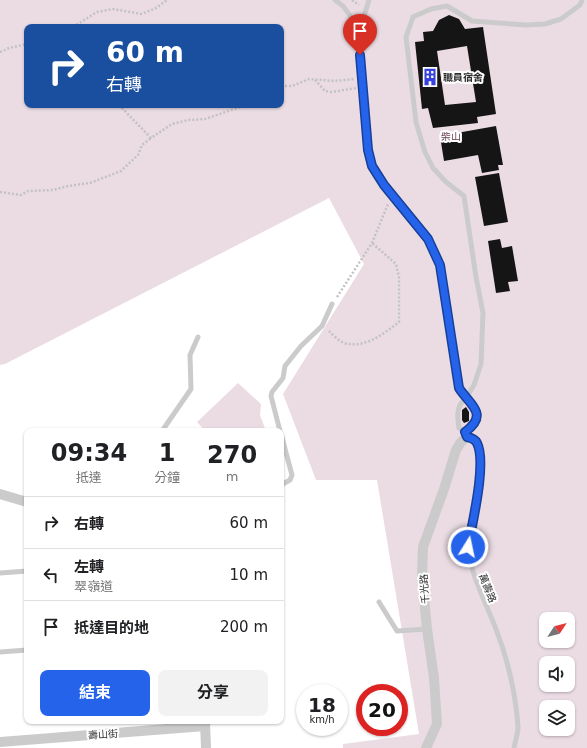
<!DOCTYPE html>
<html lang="zh-TW">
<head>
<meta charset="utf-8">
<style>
  :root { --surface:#fff; --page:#f2f2f2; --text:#202124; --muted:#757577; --line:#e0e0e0; --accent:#2563eb }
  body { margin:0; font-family:"DejaVu Sans","Noto Sans TC",sans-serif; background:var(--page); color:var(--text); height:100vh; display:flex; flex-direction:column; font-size:15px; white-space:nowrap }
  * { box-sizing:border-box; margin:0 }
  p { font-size:13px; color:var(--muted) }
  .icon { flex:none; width:22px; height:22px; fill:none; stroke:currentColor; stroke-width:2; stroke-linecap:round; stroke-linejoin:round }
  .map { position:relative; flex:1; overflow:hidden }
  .drawer { position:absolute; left:24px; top:428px; width:260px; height:296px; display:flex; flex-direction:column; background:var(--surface); border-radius:8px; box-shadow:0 1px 3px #0004 }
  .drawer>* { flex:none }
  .hud { position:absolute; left:24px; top:24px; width:260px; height:84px; border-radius:8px; box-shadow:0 1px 3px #0004; background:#1a4fa0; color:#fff; overflow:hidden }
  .needle { width:26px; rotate:54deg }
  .controls { position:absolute; left:539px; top:612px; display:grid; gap:8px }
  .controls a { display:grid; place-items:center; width:36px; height:36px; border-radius:8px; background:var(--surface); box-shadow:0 1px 3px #0004; font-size:20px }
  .speed { position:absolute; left:296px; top:684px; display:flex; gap:8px; font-size:20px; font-weight:700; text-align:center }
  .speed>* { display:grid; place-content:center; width:52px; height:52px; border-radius:50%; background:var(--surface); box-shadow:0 1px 3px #0004; line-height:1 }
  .speed small { font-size:10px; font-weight:400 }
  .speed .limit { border:6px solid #d22; background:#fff; color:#111 }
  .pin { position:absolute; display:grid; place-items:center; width:34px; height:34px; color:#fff; margin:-41px -17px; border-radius:50% 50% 50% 0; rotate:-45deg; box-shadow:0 0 4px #0007 }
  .pin .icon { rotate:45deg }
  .me { position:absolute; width:44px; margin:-22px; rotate:10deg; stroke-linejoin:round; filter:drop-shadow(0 0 3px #0008) }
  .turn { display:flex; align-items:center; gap:14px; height:84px; padding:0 16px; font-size:18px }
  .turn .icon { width:52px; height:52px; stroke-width:2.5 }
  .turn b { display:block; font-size:28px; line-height:34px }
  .eta { display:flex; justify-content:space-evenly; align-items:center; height:68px; text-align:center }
  .eta b { font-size:24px; font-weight:700; line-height:28px }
  .button { display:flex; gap:8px; margin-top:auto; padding:8px 16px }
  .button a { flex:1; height:46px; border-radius:8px; background:var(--accent); color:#fff; font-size:16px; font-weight:700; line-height:46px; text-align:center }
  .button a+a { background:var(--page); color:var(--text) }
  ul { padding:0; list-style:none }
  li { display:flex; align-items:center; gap:12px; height:52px; padding:0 16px; border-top:1px solid var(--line) }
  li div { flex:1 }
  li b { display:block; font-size:15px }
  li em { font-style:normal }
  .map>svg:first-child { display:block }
  .green { fill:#ebdce4; fill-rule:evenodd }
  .building { fill:#151515; fill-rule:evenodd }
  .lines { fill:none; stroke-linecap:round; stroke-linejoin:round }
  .path { stroke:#c2c2c2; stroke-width:2.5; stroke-dasharray:2 2; stroke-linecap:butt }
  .service { stroke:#cbcbcb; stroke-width:5 }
  .minor { stroke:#cbcbcb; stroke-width:10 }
  .route-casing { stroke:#184099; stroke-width:10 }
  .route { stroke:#2563eb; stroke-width:7 }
  .labels { text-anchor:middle; stroke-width:4; stroke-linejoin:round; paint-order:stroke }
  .poi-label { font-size:10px; font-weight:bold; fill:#2e2e2e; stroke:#fff; text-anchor:start }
  .park-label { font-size:10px; fill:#683d51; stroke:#fff }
  .street-label { font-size:10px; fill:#2e2e2e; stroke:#fff }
</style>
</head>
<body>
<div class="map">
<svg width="587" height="748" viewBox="0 0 587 748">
  <rect width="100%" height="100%" fill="#fff"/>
  <path class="green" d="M0,0h587v748h-244v-4l76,-10 -42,-254h-61l-33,-86 81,-130 -35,-66 -324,166 -5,1zM27,27h254v78h-254zM546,619h22v22h-22zM546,663h22v22h-22zM546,707h22v22h-22z
    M238,383l23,21 -1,11 6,16h-61l-8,-9z"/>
  <path class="building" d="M449,15l10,4 6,10 18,-2 13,87 -19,3 1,6 -45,5 -5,-20 -6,1 -7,-67 9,-1 -1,-9 10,-1 6,-11zM467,46l9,56 -31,3 -8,-54z
    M496,126l7,39h-5l1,5 -17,3 -4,-18 -34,6 -4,-25z
    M499,173l9,49 -24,4 -9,-49z
    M500,239l2,9 10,-2 6,35 -10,1 2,9 -14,2 -8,-52z
    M466,407l3,5v9l-5,2 -2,-3v-10z"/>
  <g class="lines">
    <path class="path" d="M352,0l7,5
      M73,27l24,-15 16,-3 29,5 14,-6 11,-8
      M0,52l9,-4 18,-4
      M315,80l10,11 7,1 24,-4
      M281,86h11l17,-7 25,2 21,-2
      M119,105l32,33 21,-14 16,-4 17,-1 41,-14
      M0,192l21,3 7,-4 25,-1 15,-4 22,-3 31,-12 17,-16 4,-10 9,-7
      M337,297l35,-54 16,-39
      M329,331c4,4 10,10 15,12 21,6 39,-9 55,-21v-45l-3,-13 -24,-21"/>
    <path class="service" d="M335,0l8,6 17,23
      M369,0l-9,29 -1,14 10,107 3,16 12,19 44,54 11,26 20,123 7,10 8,-13 7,-21 2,-51 -7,-36 -12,-81 -18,-14 -13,-14 -8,-16 -4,-13 -5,-17 -10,-85 7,-20 18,-8 16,-3 25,15 54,4 19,-1 16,-5 19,-14 2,-5
      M162,431l29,-42 -1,-34 8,-18
      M280,431l-9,-35 1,-4 11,-14 2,-12 16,-20 21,-20 10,-22
      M465,432c15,-11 16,-25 1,-34 -10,8 -9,18 -7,30l6,4 2,5c31,10 -1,88 1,112 4,30 19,55 29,83 11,28 19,64 21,95 0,7 -3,14 -4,21
      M281,434l11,41 -2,5 -9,5
      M0,573l27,-2
      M379,602l18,29 30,-2
      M0,652l27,-2"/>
    <path class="minor" d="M0,494l27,8
      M205,721l1,27
      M0,742l205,-16
      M426,748l11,-24 -3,-46 -7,-49 -5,-52 1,-30 21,-58 12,-39 5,-8 6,-5"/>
  </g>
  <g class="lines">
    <g class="route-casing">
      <path id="route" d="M360,55l8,95 4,16 12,19 44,54 12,26 19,123c10,16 31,26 6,44l2,5c5,1 8,2 10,6 10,20 -5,81 -9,104"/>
    </g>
    <use href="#route" class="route"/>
  </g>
  <defs>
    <g id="building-bare" transform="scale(1.38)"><path d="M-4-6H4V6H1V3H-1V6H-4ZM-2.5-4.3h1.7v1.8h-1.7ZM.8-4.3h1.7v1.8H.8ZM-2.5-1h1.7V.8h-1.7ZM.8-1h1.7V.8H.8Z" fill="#3541e0" stroke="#fff" stroke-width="2.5" paint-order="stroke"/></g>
  </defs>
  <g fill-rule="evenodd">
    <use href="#building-bare" x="430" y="77"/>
  </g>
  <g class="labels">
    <g class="poi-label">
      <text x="443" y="81">職員宿舍</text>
    </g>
    <g class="park-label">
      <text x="451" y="140">柴山</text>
    </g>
    <g class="street-label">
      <text transform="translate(488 588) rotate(68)" y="4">萬壽路</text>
      <text transform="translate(424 589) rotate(-94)" y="4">千光路</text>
      <text transform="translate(103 734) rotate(-4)" y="4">壽山街</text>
    </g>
  </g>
</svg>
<div class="controls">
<a><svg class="needle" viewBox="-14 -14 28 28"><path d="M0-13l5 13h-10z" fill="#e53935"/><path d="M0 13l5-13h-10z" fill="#757577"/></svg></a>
<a><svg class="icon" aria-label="sound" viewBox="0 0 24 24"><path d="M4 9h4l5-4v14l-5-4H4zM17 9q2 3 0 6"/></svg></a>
<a><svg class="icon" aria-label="layers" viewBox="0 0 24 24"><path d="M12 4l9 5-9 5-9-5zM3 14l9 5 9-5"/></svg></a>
</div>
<div class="speed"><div>18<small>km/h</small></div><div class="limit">20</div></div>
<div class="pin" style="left:360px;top:55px;background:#d93025"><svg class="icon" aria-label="arrive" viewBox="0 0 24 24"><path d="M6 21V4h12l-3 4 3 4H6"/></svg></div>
<svg class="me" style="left:468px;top:547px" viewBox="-20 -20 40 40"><circle r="17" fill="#2563eb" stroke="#fff" stroke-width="3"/><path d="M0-11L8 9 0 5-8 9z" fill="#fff"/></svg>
<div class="hud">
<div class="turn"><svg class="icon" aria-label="right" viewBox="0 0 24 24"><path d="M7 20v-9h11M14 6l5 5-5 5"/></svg><div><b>60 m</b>右轉</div></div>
</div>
<section class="drawer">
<div class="eta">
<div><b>09:34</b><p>抵達</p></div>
<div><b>1</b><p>分鐘</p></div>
<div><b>270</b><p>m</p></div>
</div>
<ul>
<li><svg class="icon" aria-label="right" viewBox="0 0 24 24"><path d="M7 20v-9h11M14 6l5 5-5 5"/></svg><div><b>右轉</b></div><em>60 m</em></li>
<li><svg class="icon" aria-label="left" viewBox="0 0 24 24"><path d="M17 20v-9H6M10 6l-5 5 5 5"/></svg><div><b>左轉</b><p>翠嶺道</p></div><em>10 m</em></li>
<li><svg class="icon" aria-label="arrive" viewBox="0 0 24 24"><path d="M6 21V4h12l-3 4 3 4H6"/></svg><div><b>抵達目的地</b></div><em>200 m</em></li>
</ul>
<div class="button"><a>結束</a><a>分享</a></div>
</section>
</div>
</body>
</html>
